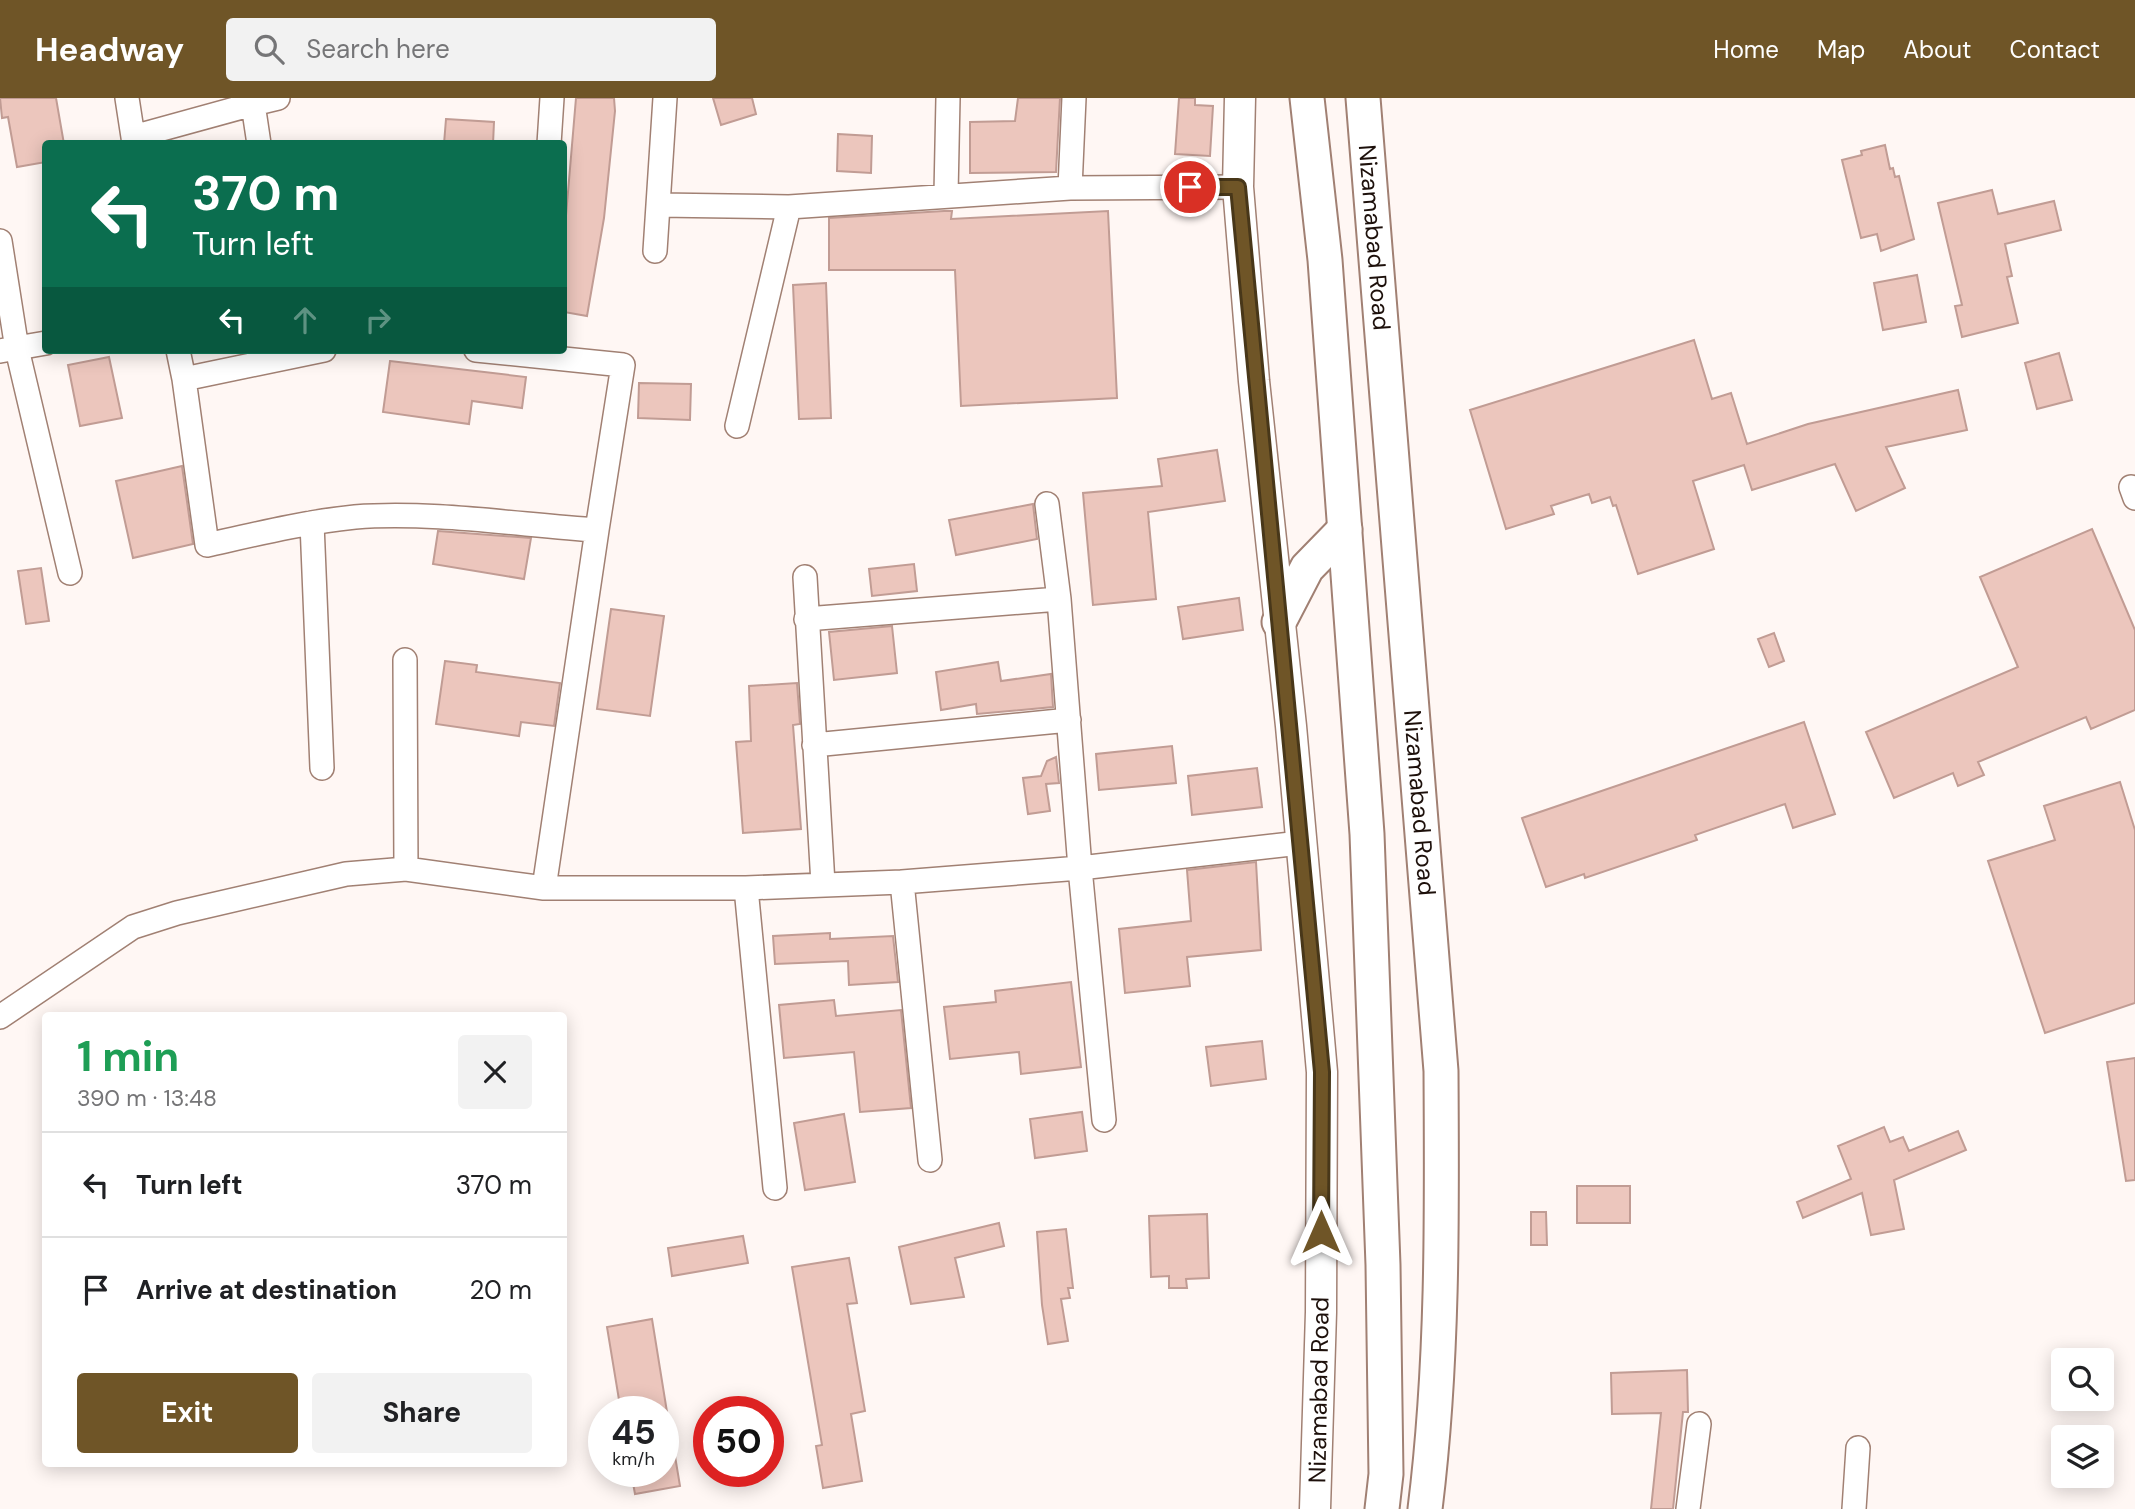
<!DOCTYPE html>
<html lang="en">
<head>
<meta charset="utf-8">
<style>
  :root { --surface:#fff; --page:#f2f2f2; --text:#202124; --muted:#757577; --line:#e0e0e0; --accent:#6f5527 }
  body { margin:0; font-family:"DM Sans",sans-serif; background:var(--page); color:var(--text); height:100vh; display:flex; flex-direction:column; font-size:26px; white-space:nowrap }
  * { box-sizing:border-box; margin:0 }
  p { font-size:23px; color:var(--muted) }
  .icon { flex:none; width:38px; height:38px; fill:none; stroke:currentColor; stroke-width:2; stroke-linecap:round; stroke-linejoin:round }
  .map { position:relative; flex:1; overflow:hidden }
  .sheet { position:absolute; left:42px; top:914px; width:525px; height:455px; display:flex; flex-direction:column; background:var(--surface); border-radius:7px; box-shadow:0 4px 18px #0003 }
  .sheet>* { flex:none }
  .guide { position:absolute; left:42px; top:42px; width:525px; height:214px; border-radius:7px; box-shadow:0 4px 18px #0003; background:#0b6e4f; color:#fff; overflow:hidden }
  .controls { position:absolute; left:2051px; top:1250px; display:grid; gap:14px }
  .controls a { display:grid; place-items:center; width:63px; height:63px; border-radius:7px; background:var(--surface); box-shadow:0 4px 18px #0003; font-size:35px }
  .speed { position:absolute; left:588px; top:1298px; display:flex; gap:14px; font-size:35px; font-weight:700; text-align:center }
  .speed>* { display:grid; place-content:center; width:91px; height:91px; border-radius:50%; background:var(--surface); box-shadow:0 4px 18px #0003; line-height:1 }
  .speed small { font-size:18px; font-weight:400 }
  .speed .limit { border:10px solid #d22; background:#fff; color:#111 }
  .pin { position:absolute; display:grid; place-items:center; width:60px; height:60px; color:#fff; margin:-30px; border:4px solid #fff; border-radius:50%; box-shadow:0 2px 7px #0007 }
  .me { position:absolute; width:77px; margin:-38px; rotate:0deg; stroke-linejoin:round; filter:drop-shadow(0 0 5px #0008) }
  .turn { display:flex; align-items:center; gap:24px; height:147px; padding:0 35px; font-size:32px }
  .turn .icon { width:91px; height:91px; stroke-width:2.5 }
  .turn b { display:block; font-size:49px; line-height:60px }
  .lanes { display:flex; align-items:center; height:66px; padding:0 35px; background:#0003; justify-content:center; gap:35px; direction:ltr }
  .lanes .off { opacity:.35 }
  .round { display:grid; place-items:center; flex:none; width:74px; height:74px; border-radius:7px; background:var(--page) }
  .headline { display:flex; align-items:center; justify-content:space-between; height:119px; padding:0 35px }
  h1 { font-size:42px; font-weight:700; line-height:52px; color:#1e9e55 }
  .action { display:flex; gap:14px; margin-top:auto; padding:14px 35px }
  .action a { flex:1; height:80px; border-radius:7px; background:var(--accent); color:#fff; font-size:28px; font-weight:700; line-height:80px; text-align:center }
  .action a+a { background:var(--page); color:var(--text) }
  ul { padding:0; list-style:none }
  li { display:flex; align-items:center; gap:21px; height:105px; padding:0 35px; border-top:2px solid var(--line) }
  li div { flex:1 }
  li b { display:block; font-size:26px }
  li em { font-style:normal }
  header { display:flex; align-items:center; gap:42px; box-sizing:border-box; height:98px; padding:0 35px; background:var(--accent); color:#fff }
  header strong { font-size:33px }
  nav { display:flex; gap:38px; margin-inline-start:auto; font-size:24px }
  .search { width:490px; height:63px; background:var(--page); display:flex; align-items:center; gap:18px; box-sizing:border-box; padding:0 24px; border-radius:7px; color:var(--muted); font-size:26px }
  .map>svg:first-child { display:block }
  .building { fill:#ecc6bd; stroke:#c19c94; stroke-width:2 }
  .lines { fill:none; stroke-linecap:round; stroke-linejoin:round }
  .minor-casing { stroke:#a18073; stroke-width:26 }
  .major-casing { stroke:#a18073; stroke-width:33 }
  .highway-casing { stroke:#a18073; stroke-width:37 }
  .minor { stroke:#fff; stroke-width:23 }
  .major { stroke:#fff; stroke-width:30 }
  .highway { stroke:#fff; stroke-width:33 }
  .route-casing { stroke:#483719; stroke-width:18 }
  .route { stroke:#6f5527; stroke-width:12 }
  .labels { text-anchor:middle; stroke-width:7; stroke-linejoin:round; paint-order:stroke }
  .street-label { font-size:24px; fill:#1d100b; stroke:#fff }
</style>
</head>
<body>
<header>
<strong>Headway</strong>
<div class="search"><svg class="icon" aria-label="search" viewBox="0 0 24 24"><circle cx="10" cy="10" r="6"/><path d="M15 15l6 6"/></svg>Search here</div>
<nav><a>Home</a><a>Map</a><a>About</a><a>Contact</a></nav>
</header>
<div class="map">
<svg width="2135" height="1411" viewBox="0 0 2135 1411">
  <rect width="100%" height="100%" fill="#fff7f4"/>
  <path class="building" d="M0,0h56l8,46h-18v18l-29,5 -9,-50 -6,1z
    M576,0h38l1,13 -11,107 -17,98 -23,-4v-73z
    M713,0h39l4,16 -35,11z
    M1018,0h42l-4,74 -86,1v-51l45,-1z
    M1179,0h16v7l18,1 -3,50 -35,-2z
    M446,21l48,3 -1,22h-49z
    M838,36l34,2 -1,37 -34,-2z
    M1885,47l5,24 3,-1 2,9 4,-1 15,63 -33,12 -4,-17 -16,4 -19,-78 20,-5 -1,-4z
    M1992,92l6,24 56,-13 7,29 -56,14 7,32 -5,1 11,46 -56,14 -7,-31 7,-1 -24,-102z
    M944,113h8l-1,8 157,-8 9,187 -156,8 -6,-136h-126v-52z
    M1917,177l9,47 -43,8 -9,-47z
    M826,185l5,135 -32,1 -6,-134z
    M1694,242l18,59 19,-6 16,51 61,-20 150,-34 9,40 -81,17 19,41 -49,23 -21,-47 -83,26 -8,-25 -51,16 21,68 -76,25 -22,-69 -3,1 -3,-9 -18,6 -3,-9 -38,12 3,8 -48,15 -36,-119z
    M2059,255l13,47 -35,9 -12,-46z
    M109,259l13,61 -42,8 -12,-61z
    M390,263l136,16 -4,31 -50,-7 -3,23 -86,-12z
    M639,285l52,1 -1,36 -52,-2z
    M1217,352l8,51 -77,11 8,87 -63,6 -10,-112 79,-7 -4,-27z
    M182,368l11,78 -60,14 -17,-77z
    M1033,406l4,35 -81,16 -7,-35z
    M2092,431l43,101v80l-44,19 -5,-12 -108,45 6,13 -26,11 -5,-13 -59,25 -28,-66 152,-65 -38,-90z
    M438,433l93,7 -7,41 -91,-15z
    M914,466l3,27 -45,5 -3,-27z
    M41,470l8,53 -23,3 -8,-53z
    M1239,500l4,32 -60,9 -5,-32z
    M611,511l53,7 -14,100 -53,-7z
    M892,528l5,47 -63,7 -5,-48z
    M1774,535l10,28 -15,6 -11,-28z
    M445,563l32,4 -1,7 84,11 -6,43 -33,-4 -2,14 -83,-12z
    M998,564l3,19 50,-7 2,33 -76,7 -1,-10 -35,6 -5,-38z
    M797,585l3,41 -7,1 8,104 -58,4 -7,-91 15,-1 -2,-55z
    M1804,624l31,92 -42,14 -8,-24 -90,31 2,5 -112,38 -1,-4 -38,13 -24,-69z
    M1172,648l4,37 -77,7 -3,-36z
    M1056,659l3,26 -13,1 4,27 -22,3 -5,-36 18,-2 6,-15z
    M1257,670l5,39 -70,8 -4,-39z
    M2120,684l15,48v173l-90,30 -57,-172 67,-21 -11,-34z
    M1256,764l5,88 -74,7 3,29 -65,7 -6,-64 72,-8 -4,-51z
    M830,835v6l63,-3 5,46 -49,3 -1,-24 -73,3 -2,-28z
    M1071,884l10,85 -60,7 -2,-22 -69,7 -6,-52 52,-5 -1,-11z
    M834,902l2,16 65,-6 10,98 -51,4 -6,-60 -70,6 -5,-53z
    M1262,943l4,38 -55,7 -5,-39z
    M2135,960v122l-9,1 -19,-119z
    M1082,1014l5,39 -52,7 -5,-39z
    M844,1016l11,68 -50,8 -11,-67z
    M1884,1029l6,15 13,-5 6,14 49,-20 8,19 -72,30 10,49 -33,6 -9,-42 -59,25 -6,-16 54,-23 -13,-33z
    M1577,1088h53v37h-53z
    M1531,1114h15l1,33h-16z
    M1207,1116l2,64 -23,1 1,9h-18v-12l-18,1 -2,-61z
    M999,1125l5,23 -49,12 9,39 -53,7 -12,-57z
    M1066,1131l7,59h-5l2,10 -9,1 7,42 -20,3 -6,-39 -5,-73z
    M743,1138l5,27 -76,13 -4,-28z
    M849,1160l8,45 -10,1 18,107 -14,3 11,67 -39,7 -7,-42 6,-1 -30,-178z
    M652,1221l15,93h-46l-14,-85z
    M1687,1272l1,42h-5l-10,97h-22l10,-96 -49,1 -1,-41z
    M663,1340h9l8,48 -45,8 -4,-22h32z"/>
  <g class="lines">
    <g class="minor-casing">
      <path id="minor" d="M127,0l6,39
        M253,6l25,-6
        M134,46l-1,-7 120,-33 6,40
        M549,46l3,-46
        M1070,90l4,-90
        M946,96l2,-96
        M659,107l130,2 281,-19 168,-1
        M0,143l17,108 53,224
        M655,153l10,-153
        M178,252l6,29
        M324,252l-140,29 23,166c49,-11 98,-23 148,-28 76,-6 165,8 242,13l26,-165 -147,-15
        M0,253l46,-8
        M737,328l52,-219
        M2131,389l4,11
        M1047,406l12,95 21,269 24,252
        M312,425l10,245
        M805,479l18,307
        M806,521l253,-20
        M405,562l1,209 138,19h202l156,-6 178,-14 220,-25
        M814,647l255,-25
        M902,784l28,278
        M544,790l53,-358
        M746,790l29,300
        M0,919l133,-90 44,-14 169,-39 60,-5
        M1688,1411l11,-85
        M1854,1411l4,-61"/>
    </g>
    <g class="major-casing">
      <path id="major" d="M1240,0l-2,89 16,194 37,345 31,346 -1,240 -6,197"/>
    </g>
    <g class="highway-casing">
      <g id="highway">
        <path d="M1307,0l18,162 42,574 16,431 3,209 -4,35"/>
        <path id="s1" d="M1363,0l78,973c1,145 2,294 -16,438"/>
        <path d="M1279,524l28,-54 38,-39"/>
      </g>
    </g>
    <use href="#minor" class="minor"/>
    <use href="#major" class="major"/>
    <use href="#highway" class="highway"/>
  </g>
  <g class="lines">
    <g class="route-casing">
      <path id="route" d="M1190,89h48l84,885 -1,160"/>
    </g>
    <use href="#route" class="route"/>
  </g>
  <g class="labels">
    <g class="street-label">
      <text dy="8" stroke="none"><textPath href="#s1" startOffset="140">Nizamabad Road</textPath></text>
      <text dy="8" stroke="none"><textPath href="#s1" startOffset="707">Nizamabad Road</textPath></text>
      <text transform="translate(1319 1292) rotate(-89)" y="8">Nizamabad Road</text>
    </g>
  </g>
</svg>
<div class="controls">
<a><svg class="icon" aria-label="search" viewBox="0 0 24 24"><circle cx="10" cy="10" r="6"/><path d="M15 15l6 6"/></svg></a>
<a><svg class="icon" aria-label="layers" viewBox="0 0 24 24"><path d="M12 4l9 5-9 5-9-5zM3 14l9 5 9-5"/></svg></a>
</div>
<div class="speed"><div>45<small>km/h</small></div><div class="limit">50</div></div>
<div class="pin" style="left:1190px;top:89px;background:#d93025"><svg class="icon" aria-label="arrive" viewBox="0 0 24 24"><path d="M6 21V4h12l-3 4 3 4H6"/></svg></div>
<svg class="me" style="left:1321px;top:1134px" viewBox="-20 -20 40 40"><path d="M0-17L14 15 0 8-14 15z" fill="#6f5527" stroke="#fff" stroke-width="4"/></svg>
<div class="guide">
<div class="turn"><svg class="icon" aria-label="left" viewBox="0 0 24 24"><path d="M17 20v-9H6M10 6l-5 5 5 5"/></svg><div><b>370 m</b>Turn left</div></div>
<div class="lanes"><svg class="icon" aria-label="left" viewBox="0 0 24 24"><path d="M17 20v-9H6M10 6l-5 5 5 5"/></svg><svg class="icon off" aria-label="ahead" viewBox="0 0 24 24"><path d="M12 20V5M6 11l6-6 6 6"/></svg><svg class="icon off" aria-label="right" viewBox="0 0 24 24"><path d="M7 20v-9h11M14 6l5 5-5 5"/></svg></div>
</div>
<section class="sheet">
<div class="headline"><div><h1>1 min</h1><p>390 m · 13:48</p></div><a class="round"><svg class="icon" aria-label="close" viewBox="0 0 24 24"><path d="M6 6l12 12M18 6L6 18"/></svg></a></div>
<ul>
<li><svg class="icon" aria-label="left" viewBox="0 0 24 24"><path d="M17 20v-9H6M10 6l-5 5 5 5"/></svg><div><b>Turn left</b></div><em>370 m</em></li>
<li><svg class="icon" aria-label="arrive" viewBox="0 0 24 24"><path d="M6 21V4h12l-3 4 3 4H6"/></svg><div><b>Arrive at destination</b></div><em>20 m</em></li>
</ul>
<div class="action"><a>Exit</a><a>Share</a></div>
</section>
</div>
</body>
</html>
